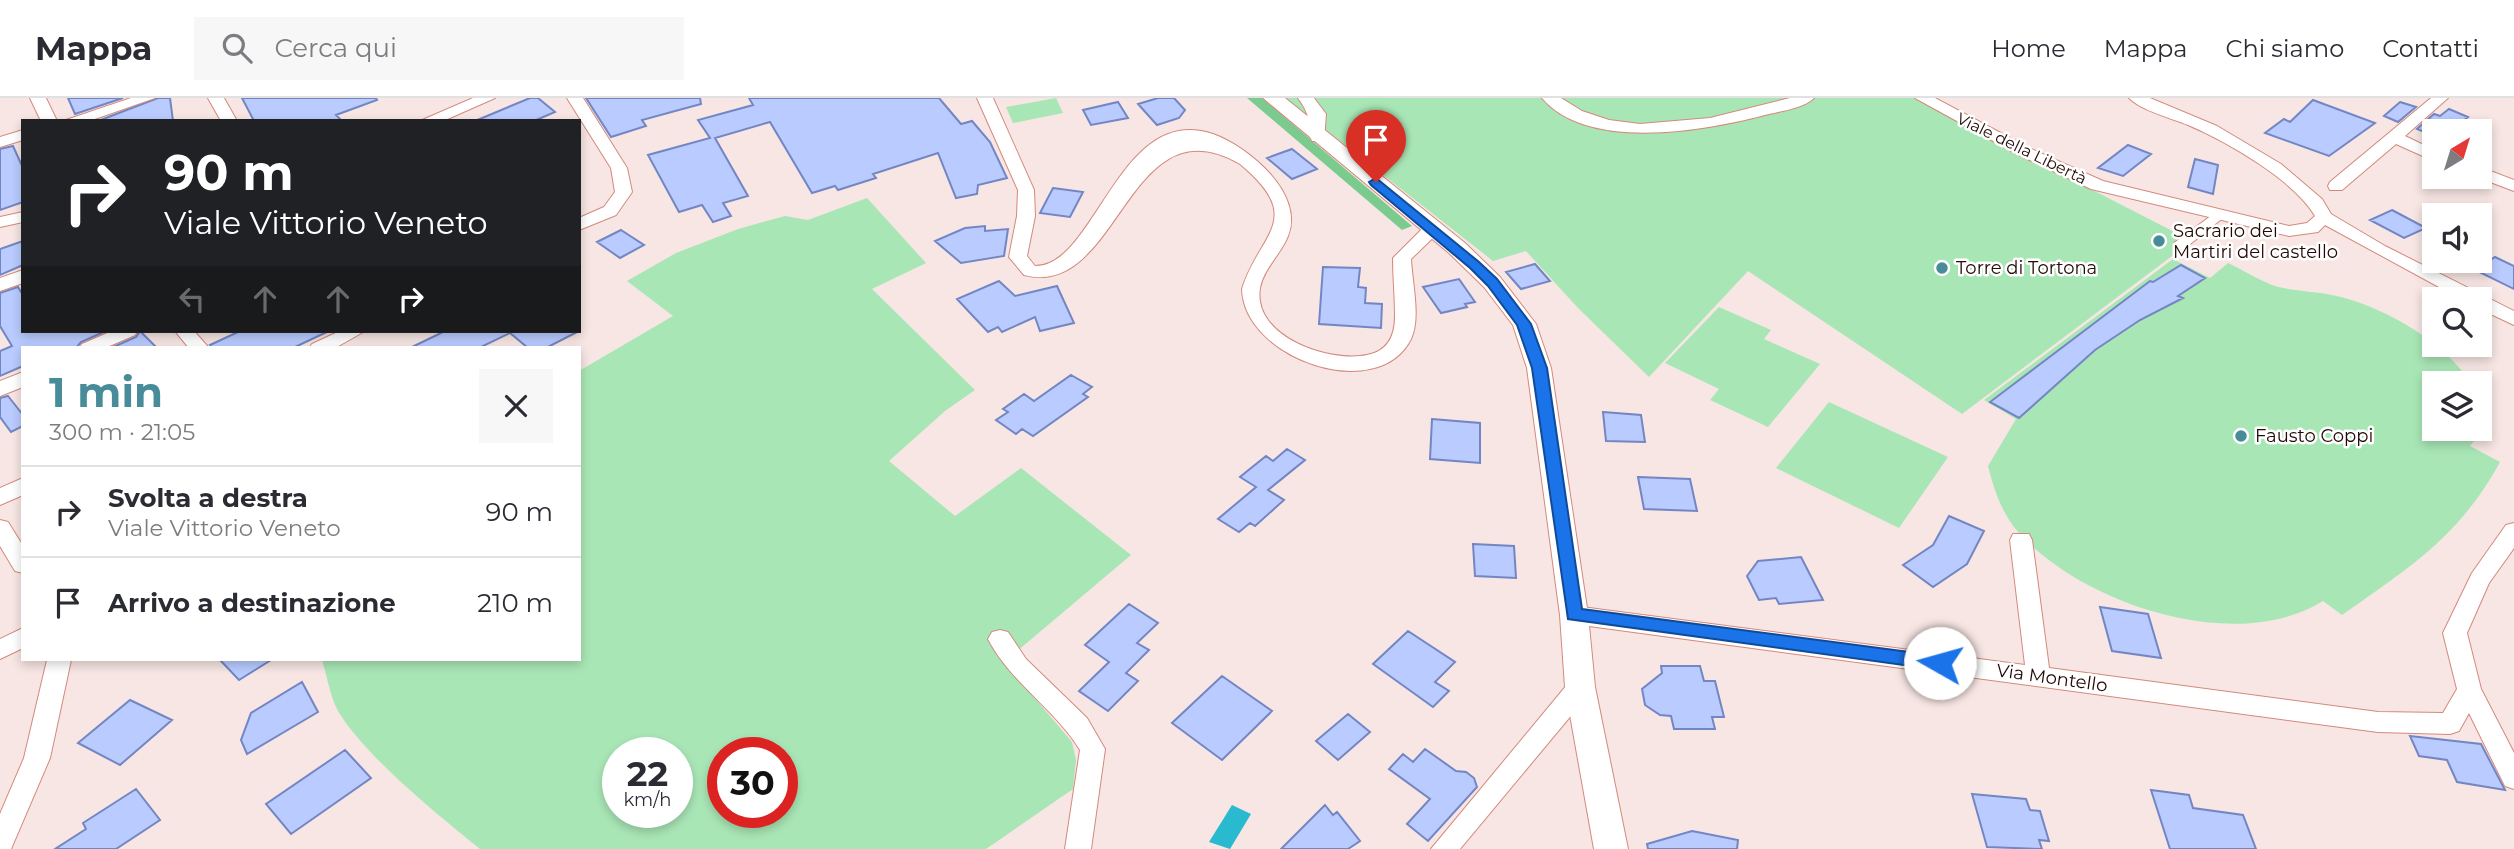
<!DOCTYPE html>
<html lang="it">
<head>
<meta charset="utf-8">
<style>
  :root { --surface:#fff; --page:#f7f7f7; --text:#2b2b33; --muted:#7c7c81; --line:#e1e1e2; --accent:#478c98 }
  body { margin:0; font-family:Montserrat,sans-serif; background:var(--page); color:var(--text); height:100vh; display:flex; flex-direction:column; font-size:26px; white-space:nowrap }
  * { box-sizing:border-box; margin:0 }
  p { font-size:23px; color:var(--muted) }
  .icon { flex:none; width:38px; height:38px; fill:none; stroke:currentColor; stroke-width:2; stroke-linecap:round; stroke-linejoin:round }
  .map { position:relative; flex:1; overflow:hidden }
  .drawer { position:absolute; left:21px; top:248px; width:560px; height:315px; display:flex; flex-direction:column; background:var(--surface); border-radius:0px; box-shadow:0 4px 10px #0003 }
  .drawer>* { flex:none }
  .hud { position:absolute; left:21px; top:21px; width:560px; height:214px; border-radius:0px; box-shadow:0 4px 10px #0003; background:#202124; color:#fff; overflow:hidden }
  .needle { width:46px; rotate:38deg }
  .buttons { position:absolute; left:2422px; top:21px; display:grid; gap:14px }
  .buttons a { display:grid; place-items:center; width:70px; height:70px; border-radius:0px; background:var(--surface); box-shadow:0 4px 10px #0003; font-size:35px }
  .speed { position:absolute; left:602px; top:639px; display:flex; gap:14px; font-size:35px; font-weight:700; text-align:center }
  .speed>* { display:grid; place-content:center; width:91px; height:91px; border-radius:50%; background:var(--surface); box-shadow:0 4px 10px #0003; line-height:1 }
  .speed small { font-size:18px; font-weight:400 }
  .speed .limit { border:10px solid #d22; background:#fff; color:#111 }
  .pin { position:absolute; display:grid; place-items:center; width:60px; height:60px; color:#fff; margin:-72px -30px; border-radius:50% 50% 50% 0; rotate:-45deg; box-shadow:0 0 7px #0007 }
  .pin .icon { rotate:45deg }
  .me { position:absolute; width:77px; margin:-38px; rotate:277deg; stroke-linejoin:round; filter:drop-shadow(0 0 5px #0008) }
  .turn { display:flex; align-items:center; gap:24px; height:147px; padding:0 28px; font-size:32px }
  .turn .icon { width:91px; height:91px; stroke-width:2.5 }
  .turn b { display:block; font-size:49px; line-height:60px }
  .lanes { display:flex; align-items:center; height:66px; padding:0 28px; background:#0003; justify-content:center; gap:35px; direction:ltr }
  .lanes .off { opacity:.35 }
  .round { display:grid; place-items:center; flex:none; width:74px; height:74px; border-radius:0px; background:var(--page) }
  .overview { display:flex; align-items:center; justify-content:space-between; height:119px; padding:0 28px }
  h1 { font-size:42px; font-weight:700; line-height:52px; color:var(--accent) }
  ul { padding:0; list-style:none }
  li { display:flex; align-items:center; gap:21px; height:91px; padding:0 28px; border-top:2px solid var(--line) }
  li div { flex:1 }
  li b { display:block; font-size:26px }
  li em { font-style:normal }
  header { display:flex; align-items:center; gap:42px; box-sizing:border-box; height:98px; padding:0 35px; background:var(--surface); border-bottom:2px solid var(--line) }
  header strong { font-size:33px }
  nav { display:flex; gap:38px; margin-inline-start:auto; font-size:24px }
  .search { width:490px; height:63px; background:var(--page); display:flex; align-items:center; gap:18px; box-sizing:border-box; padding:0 24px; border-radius:0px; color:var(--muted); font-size:26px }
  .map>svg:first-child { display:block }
  .green { fill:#a9e6b6; fill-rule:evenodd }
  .forest { fill:#7bcb8e }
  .water { fill:#29bad0 }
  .building { fill:#b9cbff; stroke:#7386c3; stroke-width:2 }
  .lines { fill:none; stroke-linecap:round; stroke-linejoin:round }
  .pedestrian-casing { stroke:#d4897c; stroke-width:2 }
  .minor-casing { stroke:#d4897c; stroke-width:2 }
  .tertiary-casing { stroke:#d4897c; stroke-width:2 }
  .pedestrian { fill:#fff; fill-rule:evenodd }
  .minor { fill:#fff; fill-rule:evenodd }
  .tertiary { fill:#fff; fill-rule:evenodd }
  .route { fill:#1a73e8; stroke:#114b97; stroke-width:2 }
  .poi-dot { fill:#478c98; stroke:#fff; stroke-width:2.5 }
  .labels { text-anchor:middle; stroke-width:5; stroke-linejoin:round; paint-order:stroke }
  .far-street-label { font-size:16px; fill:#230805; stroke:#fff }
  .poi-label { font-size:18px; fill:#230805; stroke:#fff; text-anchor:start }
  .street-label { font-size:18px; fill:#230805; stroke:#fff }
</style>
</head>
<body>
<header>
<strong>Mappa</strong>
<div class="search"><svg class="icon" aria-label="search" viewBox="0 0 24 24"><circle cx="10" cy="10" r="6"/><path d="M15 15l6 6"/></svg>Cerca qui</div>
<nav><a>Home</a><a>Mappa</a><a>Chi siamo</a><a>Contatti</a></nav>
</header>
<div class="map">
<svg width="2514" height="751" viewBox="0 0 2514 751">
  <rect width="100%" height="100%" fill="#f7e6e3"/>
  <path class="green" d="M1056,0l7,15 -50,10 -7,-16z
    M1285,0h628l279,143 -230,173 -214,-143 -99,106 -71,-69 -52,-57 -33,10z
    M867,100l59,65 -54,26 103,101 -30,21 -56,50 66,55 66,-48 110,87 -127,107 68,80 4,18 -3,29 -87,60h-506c-42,-34 -115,-93 -142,-138 -8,-15 -11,-35 -16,-51h257v-289l94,-55 -46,-35 49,-28 62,-24 47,-13 23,4zM618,654h59v60h-59zM723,654h59v60h-59z
    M2173,161l37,19 18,-15c15,7 29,16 44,22 21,7 47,6 69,12 47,12 104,46 130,86h-37v46h46v-26l1,14 8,7 -19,22 30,16c-41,75 -90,105 -158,153l-19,-14c-87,54 -239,4 -304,-68 -17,-19 -25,-43 -31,-67l28,-47 -32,-19z
    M1719,209l52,23 -7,9 56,25 -52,63 -58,-27 9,-11 -54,-26z
    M1829,304l119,55 -49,71 -123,-60z"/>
  <path class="forest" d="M1247,0h15l150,128 -10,4z"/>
  <path class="water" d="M1232,707l19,9 -21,35 -21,-7z"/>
  <path class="building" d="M68,0h55l-48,16z
    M158,0h12l3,23h-75z
    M242,0h134l1,2 -41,15 6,6h-88z
    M530,0h8l17,14 -21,9h-59z
    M586,0h114l1,6 -59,16 4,6 -35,11z
    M749,0h190l22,26 11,-3 18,21 17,36 -29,7 -1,9 -21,4 -18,-45 -65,21 3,4 -38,12 -3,-4 -23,7 -42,-71 -55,16 33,58 -25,7 8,13 -18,6 -11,-17 -23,7 -31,-57 62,-17 -12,-18 55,-15z
    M1158,0h16l11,12 -6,8 -22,7 -19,-21z
    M2313,2l62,23 -46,33 -64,-23 19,-14 6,3z
    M1118,4l10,16 -37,7 -8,-15z
    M2400,4l16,5 -18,15 -14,-6z
    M2449,11l19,8 -9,7 15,7h-40v5l-17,-7 17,-15 6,2z
    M2128,47l23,9 -28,22 -25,-8z
    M13,48l10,22v34l-23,8v-61z
    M1292,51l25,20 -25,10 -25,-21z
    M2195,61l23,6 -5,29 -25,-7z
    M1053,90l30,4 -13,25 -30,-4z
    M2392,112l34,18 -22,10 -34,-18z
    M985,128v5l23,-2 -4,27 -43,7 -26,-22 30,-13z
    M621,132l23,15 -24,13 -23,-16z
    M23,143v24l-23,10v-26z
    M2495,159l19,9v23l-39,-19z
    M1535,166l15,17 -29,8 -15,-17z
    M2181,167l24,13 -27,18 5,2 -43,22 -45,30 -76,68 -29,-16 160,-121 3,1z
    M1323,169l37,1 -2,19 8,1 -1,15 17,1 -1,24 -62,-4z
    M1459,181l16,23 -10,2 2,3 -26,6 -18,-26z
    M999,183l16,15 42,-10 17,37 -34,8 -5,-14 -33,15 -4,-5 -10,5 -31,-33z
    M18,189l5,8v36h83l-25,11 -5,6h-53v18l-23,10v-25l12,-5 -12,-20v-33z
    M140,233l17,17h-46l25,-11z
    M240,233h89l-36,17h-81l-2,-3z
    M445,233h134l-33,17h-18l-18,-15 -31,15h-69z
    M1071,277l21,12 -9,7 5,3 -55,39 -11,-7 -6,5 -20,-14 12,-8 -5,-3 21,-15 10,7z
    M8,298l15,19v11l-12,6 -11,-15v-19z
    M1603,314l38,3 4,27 -39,-1z
    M1432,321l48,4v40l-50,-4z
    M1287,351l18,11 -37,30 16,10 -29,26 -5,-3 -11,9 -21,-13 38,-32 -16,-10 26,-21 7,5z
    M1638,379l52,2 7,32 -53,-2z
    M1949,418l35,15 -17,33 -34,23 -30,-22 30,-20z
    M1473,446l41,2 2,32 -41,-2z
    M1801,459l22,43 -44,4 -3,-6 -17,2 -12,-24 11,-15z
    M1129,506l29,19 -21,20 12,7 -23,23 12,8 -30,30 -29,-20 30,-29 -24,-17z
    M2100,509l48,7 13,44 -49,-7z
    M1408,533l47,31 -20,20 14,9 -16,16 -60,-43z
    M220,562h51l-32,20z
    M1661,568h39l4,15h11l9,36h-12l3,12h-41l-3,-13 -11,-1 -15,-10 -3,-16 20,-16z
    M1222,578l50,35 -50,49 -50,-37z
    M302,584l16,30 -71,42 -6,-14 10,-27z
    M130,602l42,20 -52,45 -42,-22z
    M1348,616l22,18 -32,28 -22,-19z
    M2410,638l71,8 24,46 -48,-8 -10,-22 -28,-4z
    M1425,651l31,22 10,1 8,6 3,9 -49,54 -21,-17 23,-25 -41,-30 14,-15 10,8z
    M345,652l26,28 -80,56 -25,-30z
    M136,691l24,31 -44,29h-61l31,-20 -3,-6z
    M2151,692l38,5 4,13 50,7 13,34h-86z
    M1972,696l54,5 4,11 10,1 9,30 -10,-1 3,9 -55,-2z
    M1325,707l8,10 4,-3 23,29 -12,8h-67z
    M1692,733l46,9 -1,9h-89l-1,-5z"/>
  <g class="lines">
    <g class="pedestrian-casing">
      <path id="pedestrian" d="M2219,112l5,1v6l-40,32h-10v-6z"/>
    </g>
    <g class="minor-casing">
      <path id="minor" d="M30,0h16l11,23h-16z
        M131,0h24l-66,23h-26z
        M208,0h16l13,23h-16z
        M473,0h22l-52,23h-23z
        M567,0h16l44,70 5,24 -16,23 -37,15v-12l25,-11 11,-15 -4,-24z
        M977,0h16l41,92 1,26 -8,40 8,10c61,1 84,-164 178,-132 36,13 92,60 75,102 -7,18 -24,32 -28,52 -8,49 70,75 107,67 21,-4 28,-19 28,-39 0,-19 -2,-39 -2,-58l34,-34h12l3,4 -3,4 -28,27c1,23 10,59 0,80 -33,66 -167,20 -169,-50 17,-56 65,-69 -2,-125 -113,-66 -120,136 -216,111l-15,-18 8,-41 1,-26z
        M1298,0h16l12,16 -2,27h-12c-8,-18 3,-20 -14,-43z
        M1542,0h19l21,13 27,9 31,4 70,-6 80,-20h24c-10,10 -32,13 -45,16 -60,16 -180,39 -227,-16z
        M1915,0h20l94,50 74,33 186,45 18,-3 8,-7c-21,-36 -89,-75 -127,-91 -17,-7 -46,-14 -59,-27h21l67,28 64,38 41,35 9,15 54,32 129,65v14l-34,-16v-10h-19l-136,-74 -7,7 -29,4 -198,-47 -74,-35z
        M2431,0h17l-43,38 29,14v11l-38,-17 -54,46h-12l-2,-4 2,-4z
        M23,32v10l-23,7v-10z
        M2480,69l34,13v11l-37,-14h3z
        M23,114v10l-23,5v-10z
        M23,172v13l-23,8v-13z
        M112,233h25l-2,4 -30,13h-26l3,-4z
        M175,233h19l15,17h-20z
        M340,233h25l-30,17h-26l3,-4z
        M23,274v15l-23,9v-15z
        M23,380v17l-23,10v-17z
        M0,422l8,2 15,24v27l-8,-2 -15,-25z
        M2514,425v25l-25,35 -22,50 14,56 33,64v36l-9,-3 -36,-73 -10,18 -9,3 -72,-2 -804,-108 -8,-3 -4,-6 4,-6 8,-3 451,59 -15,-125 3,-6h16l3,6 17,128 329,44 65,1 14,-24 -14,-56 29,-60 34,-48z
        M23,530v20l-23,11v-20z
        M1000,532l8,2 18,27 61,59 18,31 -14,100h-26l15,-99c-25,-41 -69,-67 -92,-111l4,-7z
        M47,562h24l-21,98 -39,91h-11v-35l24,-56z
        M1580,579l9,3 3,7 -3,7 -129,155h-29l140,-169z"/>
    </g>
    <g class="tertiary-casing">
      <path id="tertiary" d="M1263,0h22l180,145 35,34 36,47 15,44 37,247 7,72 33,162h-34l-29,-162 -5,-72 -33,-247 -14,-43 -29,-38 -35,-34z"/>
    </g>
    <use href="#pedestrian" class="pedestrian"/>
    <use href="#minor" class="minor"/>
    <use href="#tertiary" class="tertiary"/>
  </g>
  <path class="route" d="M1376,80l103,84 18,17 34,45 16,44 35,241 358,47 6,2 3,5 -3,5 -6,2 -372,-51 -36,-251 -15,-43 -29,-39 -18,-18 -99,-83 -2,-3z"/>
  <g class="poi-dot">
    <circle cx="2159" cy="143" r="7"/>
    <circle cx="1942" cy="170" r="7"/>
    <circle cx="2241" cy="338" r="7"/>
  </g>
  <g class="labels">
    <g class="far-street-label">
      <text transform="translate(2022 50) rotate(26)" y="6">Viale della Libertà</text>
    </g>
    <g class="poi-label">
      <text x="2173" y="139">Sacrario dei<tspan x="2173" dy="21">Martiri del castello</tspan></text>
      <text x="1956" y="176">Torre di Tortona</text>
      <text x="2255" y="344">Fausto Coppi</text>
    </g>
    <g class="street-label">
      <text transform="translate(2052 580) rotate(8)" y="6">Via Montello</text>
    </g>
  </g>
</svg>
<div class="buttons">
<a><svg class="needle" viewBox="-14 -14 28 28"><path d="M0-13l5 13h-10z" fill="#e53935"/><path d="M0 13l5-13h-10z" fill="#7c7c81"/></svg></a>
<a><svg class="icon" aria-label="sound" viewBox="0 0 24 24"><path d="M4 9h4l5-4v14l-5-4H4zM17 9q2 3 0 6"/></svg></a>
<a><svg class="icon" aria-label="search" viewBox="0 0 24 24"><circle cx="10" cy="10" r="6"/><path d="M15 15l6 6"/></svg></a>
<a><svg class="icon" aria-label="layers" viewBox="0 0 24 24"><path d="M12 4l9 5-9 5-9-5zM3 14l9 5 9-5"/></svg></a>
</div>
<div class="speed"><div>22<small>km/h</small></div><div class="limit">30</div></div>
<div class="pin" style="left:1376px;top:84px;background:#d93025"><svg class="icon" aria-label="arrive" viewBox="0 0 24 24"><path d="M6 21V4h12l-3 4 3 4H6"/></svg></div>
<svg class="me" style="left:1940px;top:565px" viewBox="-20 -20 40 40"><circle r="19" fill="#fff"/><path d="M0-13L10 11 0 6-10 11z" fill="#1a73e8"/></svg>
<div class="hud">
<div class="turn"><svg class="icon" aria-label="right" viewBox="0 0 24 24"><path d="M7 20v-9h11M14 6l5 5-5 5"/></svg><div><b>90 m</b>Viale Vittorio Veneto</div></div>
<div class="lanes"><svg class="icon off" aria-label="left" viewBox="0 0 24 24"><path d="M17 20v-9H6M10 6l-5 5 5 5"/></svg><svg class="icon off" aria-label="ahead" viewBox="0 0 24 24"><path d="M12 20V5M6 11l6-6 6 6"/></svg><svg class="icon off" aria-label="ahead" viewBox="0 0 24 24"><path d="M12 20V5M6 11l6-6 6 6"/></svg><svg class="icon" aria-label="right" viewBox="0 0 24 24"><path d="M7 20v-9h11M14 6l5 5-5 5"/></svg></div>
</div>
<section class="drawer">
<div class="overview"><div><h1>1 min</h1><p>300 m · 21:05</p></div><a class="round"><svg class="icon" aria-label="close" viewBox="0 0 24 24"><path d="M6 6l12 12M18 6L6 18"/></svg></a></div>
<ul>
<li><svg class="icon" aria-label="right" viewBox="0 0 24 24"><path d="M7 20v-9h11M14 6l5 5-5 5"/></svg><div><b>Svolta a destra</b><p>Viale Vittorio Veneto</p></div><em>90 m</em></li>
<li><svg class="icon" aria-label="arrive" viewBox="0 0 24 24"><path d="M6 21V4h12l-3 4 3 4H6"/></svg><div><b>Arrivo a destinazione</b></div><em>210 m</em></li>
</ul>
</section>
</div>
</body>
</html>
